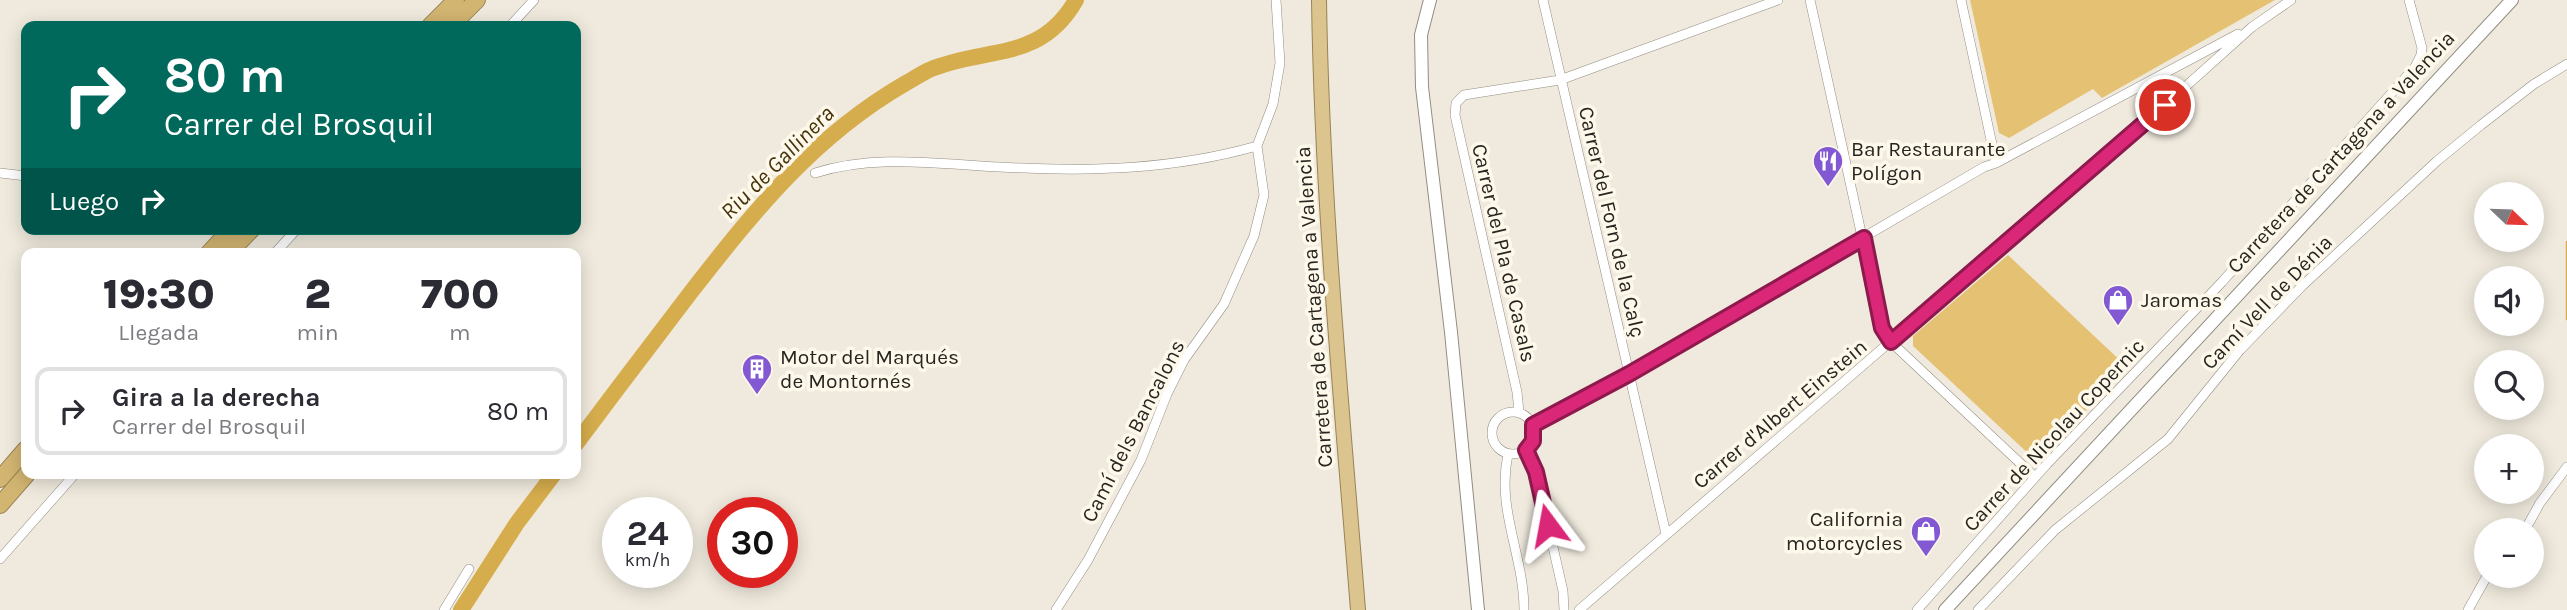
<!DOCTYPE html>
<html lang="es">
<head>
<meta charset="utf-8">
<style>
  :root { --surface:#fff; --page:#f7f7f7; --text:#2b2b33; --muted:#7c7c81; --line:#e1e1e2 }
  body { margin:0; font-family:Karla,sans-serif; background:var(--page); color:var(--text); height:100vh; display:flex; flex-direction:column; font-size:26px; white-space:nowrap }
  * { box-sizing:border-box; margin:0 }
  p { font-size:23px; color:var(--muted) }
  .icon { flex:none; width:38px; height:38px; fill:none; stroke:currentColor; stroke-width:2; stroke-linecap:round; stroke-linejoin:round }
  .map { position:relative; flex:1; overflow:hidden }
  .sheet { position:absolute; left:21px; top:248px; width:560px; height:231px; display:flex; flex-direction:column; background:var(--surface); border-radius:14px; box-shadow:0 4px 18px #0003 }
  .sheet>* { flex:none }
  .hud { position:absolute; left:21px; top:21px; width:560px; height:214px; border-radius:14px; box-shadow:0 4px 18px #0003; background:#00695c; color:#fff; overflow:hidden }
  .needle { width:46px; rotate:113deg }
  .buttons { position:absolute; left:2474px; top:182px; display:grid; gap:14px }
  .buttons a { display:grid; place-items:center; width:70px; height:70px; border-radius:50%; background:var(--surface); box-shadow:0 4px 18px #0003; font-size:35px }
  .speed { position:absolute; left:602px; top:497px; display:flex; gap:14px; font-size:35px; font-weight:700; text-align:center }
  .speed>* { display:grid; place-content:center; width:91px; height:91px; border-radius:50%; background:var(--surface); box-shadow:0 4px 18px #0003; line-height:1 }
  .speed small { font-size:18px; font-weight:400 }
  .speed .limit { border:10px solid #d22; background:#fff; color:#111 }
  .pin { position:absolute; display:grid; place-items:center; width:60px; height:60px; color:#fff; margin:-30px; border:4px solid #fff; border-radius:50%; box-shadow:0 2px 7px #0007 }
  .me { position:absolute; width:77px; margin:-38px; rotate:347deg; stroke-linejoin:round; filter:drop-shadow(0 0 5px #0008) }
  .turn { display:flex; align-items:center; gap:24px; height:147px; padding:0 28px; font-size:32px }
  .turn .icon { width:91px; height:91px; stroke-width:2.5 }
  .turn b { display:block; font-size:49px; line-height:60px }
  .then { display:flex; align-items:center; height:66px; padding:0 28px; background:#0003; gap:14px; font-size:26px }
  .eta { display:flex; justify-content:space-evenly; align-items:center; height:119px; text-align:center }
  .eta b { font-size:42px; font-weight:800; line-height:49px }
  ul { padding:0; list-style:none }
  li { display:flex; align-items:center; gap:21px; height:88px; margin:0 14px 10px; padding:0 14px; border:4px solid var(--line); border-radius:14px }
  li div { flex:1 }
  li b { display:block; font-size:26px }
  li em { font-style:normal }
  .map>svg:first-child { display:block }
  .green { fill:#e5c273 }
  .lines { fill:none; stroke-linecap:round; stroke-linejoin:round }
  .stream { stroke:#d6ad4d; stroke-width:2.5 }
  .river { stroke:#d6ad4d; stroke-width:16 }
  .minor-casing { stroke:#928d82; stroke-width:10 }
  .secondary-casing { stroke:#928d82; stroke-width:14 }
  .trunk-casing { stroke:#978355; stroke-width:16 }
  .motorway-casing { stroke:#978355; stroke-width:18 }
  .minor { stroke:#fff; stroke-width:9 }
  .secondary { stroke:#fff; stroke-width:12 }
  .trunk { stroke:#dcc48e; stroke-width:14 }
  .motorway { stroke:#d3b572; stroke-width:16 }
  .route-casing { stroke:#8e194d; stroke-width:18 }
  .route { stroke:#db2777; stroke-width:12 }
  .labels { text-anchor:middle; stroke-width:7; stroke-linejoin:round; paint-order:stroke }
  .poi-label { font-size:21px; fill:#272520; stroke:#fef8eb; text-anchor:start }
  .street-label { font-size:21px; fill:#272520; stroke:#fef8eb }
  .water-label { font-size:23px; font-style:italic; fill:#45340a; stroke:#fef8eb }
</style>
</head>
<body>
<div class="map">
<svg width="2567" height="610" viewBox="0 0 2567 610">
  <rect width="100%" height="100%" fill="#f0eade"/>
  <path class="green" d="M1970,0h305l-173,98 -9,-9 -84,49 -10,-5z
    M2008,255l118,111 -83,91 -10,1 -120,-112v-10z"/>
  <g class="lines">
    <path class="stream" d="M2567,242v77"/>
    <path class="river" d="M576,444c38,-51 76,-101 115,-152 64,-82 123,-156 215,-209 7,-4 15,-9 23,-13 57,-24 111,-7 147,-70
      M461,610l56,-87 37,-49"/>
    <g class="minor-casing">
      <path id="minor" d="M1543,0l123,534
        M1810,0l72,328 9,14 144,135
        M1961,0l35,163
        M510,26l24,-26
        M0,173l26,3
        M815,173c60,-19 123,-9 184,-6 89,5 173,3 258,-21
        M274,254l23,-25
        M1492 433a21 21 0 1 1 42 0a21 21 0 1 1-42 0Z
        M1519,412l-2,-20 -62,-277 1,-12 8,-8 96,-15 218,-80
        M1533,425l96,-51 355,-207 12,-4 242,-129
        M1526,450l12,31 25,110 1,19
        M1508,454c-12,56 16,101 16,156
        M2525,530l15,-27 27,-36
        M0,559l75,-85
        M444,610l25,-41
        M1056,610l32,-50 53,-100 26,-66 17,-34 40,-56 30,-68 10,-41 -7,-49 16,-42 7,-41 -4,-63
        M1579,610l586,-505 87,-78 39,-27
        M1917,610l130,-146 175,-182 193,-215 6,-12 1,-7 -13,-48
        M1978,610l77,-80 113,-91 72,-89 62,-64 135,-125 44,-36 53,-41 33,-20
        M2468,610l19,-34"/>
    </g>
    <g class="secondary-casing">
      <path id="secondary" d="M1430,0l-9,35 1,52 29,245 27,278
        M1945,610l567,-610"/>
    </g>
    <g class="trunk-casing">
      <path id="trunk" d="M1319,0c3,204 23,407 39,610"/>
    </g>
    <g class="motorway-casing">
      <path id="motorway" d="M430,26l26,-26
        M451,26l26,-26
        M208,254l23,-25
        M228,254l24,-25
        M0,479l26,-30
        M0,505l27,-31"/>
    </g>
    <use href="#minor" class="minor"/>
    <use href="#secondary" class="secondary"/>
    <use href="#trunk" class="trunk"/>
    <use href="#motorway" class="motorway"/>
  </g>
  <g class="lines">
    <g class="route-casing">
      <path id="route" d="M1548,525l-12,-53 -10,-22 7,-9v-16l96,-51 235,-136 18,90 9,14 274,-237"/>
    </g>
    <use href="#route" class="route"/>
  </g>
  <defs>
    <g id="restaurant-pin" transform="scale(1.575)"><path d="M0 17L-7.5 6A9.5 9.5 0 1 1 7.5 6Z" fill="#8259d2" stroke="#fef8eb"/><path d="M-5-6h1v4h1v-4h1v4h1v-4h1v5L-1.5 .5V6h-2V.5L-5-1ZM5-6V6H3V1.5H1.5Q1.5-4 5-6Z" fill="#fff"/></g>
    <g id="shop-pin" transform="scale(1.575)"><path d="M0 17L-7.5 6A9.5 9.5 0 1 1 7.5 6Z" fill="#8259d2" stroke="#fef8eb"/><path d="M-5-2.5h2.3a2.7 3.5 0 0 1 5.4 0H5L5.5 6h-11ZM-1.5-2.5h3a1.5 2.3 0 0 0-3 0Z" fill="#fff"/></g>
    <g id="building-pin" transform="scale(1.575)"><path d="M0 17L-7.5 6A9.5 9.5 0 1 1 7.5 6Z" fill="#8259d2" stroke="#fef8eb"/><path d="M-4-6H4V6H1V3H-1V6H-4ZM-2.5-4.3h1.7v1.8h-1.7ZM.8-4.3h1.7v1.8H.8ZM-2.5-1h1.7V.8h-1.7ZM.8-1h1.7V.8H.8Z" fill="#fff"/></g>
  </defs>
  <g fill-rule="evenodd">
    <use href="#restaurant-pin" x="1828" y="161"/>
    <use href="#shop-pin" x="2118" y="300"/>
    <use href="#building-pin" x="757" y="369"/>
    <use href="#shop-pin" x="1926" y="531"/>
  </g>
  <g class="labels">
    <g class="poi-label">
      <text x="1851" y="156">Bar Restaurante<tspan x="1851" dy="24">Polígon</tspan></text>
      <text x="2141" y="307">Jaromas</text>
      <text x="780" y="364">Motor del Marqués<tspan x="780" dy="24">de Montornés</tspan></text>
      <text x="1903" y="526" text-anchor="end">California<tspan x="1903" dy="24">motorcycles</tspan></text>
    </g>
    <g class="street-label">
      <text transform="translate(2341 152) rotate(-47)" y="7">Carretera de Cartagena a Valencia</text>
      <text transform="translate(1612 222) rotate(77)" y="7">Carrer del Forn de la Calç</text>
      <text transform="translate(1504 253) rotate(77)" y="7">Carrer del Pla de Casals</text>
      <text transform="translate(2267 302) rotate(-46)" y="7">Camí Vell de Dénia</text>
      <text transform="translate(1314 307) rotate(-94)" y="7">Carretera de Cartagena a Valencia</text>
      <text transform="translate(1780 414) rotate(-40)" y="7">Carrer d'Albert Einstein</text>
      <text transform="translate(1133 431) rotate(-63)" y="7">Camí dels Bancalons</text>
      <text transform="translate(2054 435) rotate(-47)" y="7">Carrer de Nicolau Copernic</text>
    </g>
    <g class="water-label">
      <text transform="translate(777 162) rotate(-45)" y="8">Riu de Gallinera</text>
    </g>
  </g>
</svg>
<div class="buttons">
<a><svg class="needle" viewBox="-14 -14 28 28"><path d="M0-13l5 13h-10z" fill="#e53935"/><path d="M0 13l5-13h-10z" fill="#7c7c81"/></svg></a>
<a><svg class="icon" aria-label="sound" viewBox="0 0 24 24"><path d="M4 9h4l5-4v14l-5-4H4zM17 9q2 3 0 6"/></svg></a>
<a><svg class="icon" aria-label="search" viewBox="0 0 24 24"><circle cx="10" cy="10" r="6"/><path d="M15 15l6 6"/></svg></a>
<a>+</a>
<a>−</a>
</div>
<div class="speed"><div>24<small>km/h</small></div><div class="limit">30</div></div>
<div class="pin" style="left:2165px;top:105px;background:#d93025"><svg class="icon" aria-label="arrive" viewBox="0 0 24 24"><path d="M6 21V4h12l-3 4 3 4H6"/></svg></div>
<svg class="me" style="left:1548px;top:525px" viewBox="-20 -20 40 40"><path d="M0-17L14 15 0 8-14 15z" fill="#db2777" stroke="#fff" stroke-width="4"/></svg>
<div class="hud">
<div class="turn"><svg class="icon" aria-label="right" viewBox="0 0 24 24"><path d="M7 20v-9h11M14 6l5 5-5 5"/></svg><div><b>80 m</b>Carrer del Brosquil</div></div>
<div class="then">Luego<svg class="icon" aria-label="right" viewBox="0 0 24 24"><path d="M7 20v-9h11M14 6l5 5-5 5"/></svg></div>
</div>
<section class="sheet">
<div class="eta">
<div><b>19:30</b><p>Llegada</p></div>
<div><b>2</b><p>min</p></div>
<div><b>700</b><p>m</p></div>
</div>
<ul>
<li><svg class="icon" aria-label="right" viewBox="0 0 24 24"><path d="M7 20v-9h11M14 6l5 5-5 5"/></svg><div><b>Gira a la derecha</b><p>Carrer del Brosquil</p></div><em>80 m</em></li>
</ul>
</section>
</div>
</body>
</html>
